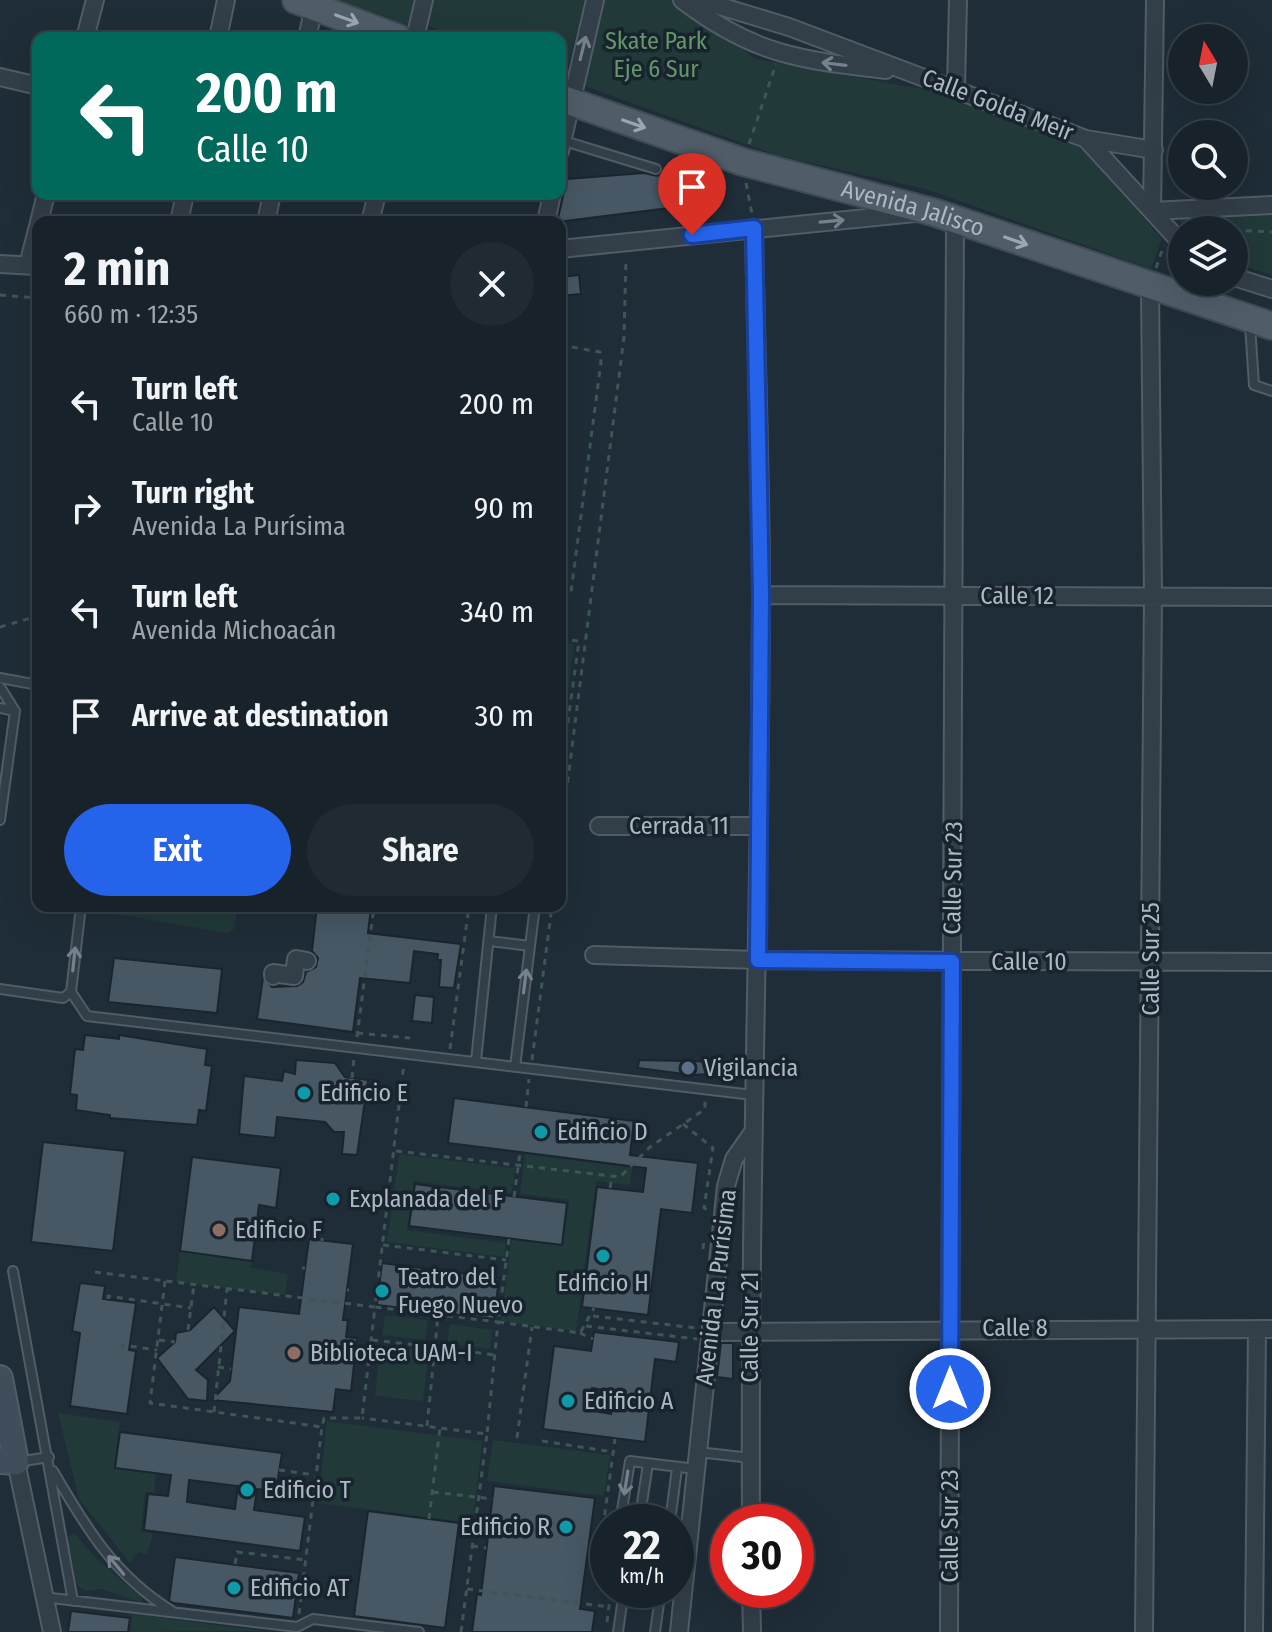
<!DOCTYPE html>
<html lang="en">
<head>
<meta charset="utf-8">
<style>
  :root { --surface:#17222a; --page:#202a32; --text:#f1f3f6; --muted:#9ea4a8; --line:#363f47; --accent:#2563eb }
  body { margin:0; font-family:"Fira Sans Condensed",sans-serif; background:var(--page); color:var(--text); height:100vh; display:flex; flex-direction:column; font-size:30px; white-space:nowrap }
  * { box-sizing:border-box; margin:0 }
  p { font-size:26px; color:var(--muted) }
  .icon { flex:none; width:44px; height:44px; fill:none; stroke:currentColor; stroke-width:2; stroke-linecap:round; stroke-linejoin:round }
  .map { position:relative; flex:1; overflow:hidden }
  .drawer { position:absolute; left:32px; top:216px; width:534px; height:696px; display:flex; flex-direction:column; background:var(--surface); border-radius:16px; box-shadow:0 8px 32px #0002,0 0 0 2px var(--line) }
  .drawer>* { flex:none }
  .guide { position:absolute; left:32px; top:32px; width:534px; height:168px; border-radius:16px; box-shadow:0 8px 32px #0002,0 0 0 2px var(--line); background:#00695c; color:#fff; overflow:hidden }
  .needle { width:52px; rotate:350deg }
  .tools { position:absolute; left:1168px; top:24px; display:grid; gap:16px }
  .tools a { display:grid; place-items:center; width:80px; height:80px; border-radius:50%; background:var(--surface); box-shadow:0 8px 32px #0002,0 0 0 2px var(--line); font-size:40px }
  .speed { position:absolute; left:590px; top:1504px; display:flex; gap:16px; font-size:40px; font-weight:700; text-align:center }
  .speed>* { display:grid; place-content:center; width:104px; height:104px; border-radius:50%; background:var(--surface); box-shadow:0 8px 32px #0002,0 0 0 2px var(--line); line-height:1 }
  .speed small { font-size:20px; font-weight:400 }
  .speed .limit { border:12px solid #d22; background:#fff; color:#111 }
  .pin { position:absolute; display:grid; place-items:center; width:68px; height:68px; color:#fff; margin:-82px -34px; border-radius:50% 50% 50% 0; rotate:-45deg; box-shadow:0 0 8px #0007 }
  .pin .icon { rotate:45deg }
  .me { position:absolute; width:88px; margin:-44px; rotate:0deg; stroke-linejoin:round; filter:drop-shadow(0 0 6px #0008) }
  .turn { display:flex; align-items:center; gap:28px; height:168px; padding:0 32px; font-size:36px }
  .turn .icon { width:104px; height:104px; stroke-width:2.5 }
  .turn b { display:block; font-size:56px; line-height:68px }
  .round { display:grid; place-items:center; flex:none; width:84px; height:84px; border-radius:42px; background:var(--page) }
  .overview { display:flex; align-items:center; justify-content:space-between; height:136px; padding:0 32px }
  h1 { font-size:48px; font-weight:700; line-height:60px }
  .primary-button { display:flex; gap:16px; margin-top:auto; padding:16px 32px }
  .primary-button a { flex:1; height:92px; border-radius:48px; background:var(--accent); color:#fff; font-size:32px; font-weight:700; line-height:92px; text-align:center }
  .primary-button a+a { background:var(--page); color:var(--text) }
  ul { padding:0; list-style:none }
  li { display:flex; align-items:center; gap:24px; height:104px; padding:0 32px }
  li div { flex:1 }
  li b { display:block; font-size:30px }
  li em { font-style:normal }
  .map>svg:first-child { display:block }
  .green { fill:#213939 }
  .building { fill:#475764; stroke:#1a252f; stroke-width:2; fill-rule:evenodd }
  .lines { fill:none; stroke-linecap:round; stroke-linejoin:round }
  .lane-casing { stroke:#505c66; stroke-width:12 }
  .street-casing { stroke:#505c66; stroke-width:20 }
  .secondary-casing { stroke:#505c66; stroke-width:28 }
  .primary-casing { stroke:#3f4a55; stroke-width:30 }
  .path { stroke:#3e5656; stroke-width:3; stroke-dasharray:6 6; stroke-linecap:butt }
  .lane { stroke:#323e48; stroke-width:8 }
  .street { stroke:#323e48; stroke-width:16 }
  .secondary { stroke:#404e5c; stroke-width:24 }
  .primary { stroke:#505d69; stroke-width:26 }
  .oneway { stroke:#9aa7b3 }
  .oneway2 { stroke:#75828d }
  .route-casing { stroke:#184099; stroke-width:20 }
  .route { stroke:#2563eb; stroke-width:14 }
  .service-dot { fill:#5c6f8a; stroke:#18232d; stroke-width:3 }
  .culture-dot { fill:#0f9aa8; stroke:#18232d; stroke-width:3 }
  .education-dot { fill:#8d6e63; stroke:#18232d; stroke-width:3 }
  .labels { text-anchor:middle; stroke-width:7; stroke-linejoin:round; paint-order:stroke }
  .park-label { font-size:24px; fill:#639769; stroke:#18232d }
  .street-label { font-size:24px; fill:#acb9c5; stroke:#18232d }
  .poi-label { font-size:24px; fill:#acb9c5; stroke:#18232d; text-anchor:start }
</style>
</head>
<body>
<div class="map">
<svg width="1272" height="1632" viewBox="0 0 1272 1632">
  <rect width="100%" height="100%" fill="#1f2d38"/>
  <path class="green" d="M317,0h108l-4,29z
    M434,0h151l-20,78 -5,-2v-38h-101l-31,-12z
    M603,0h68l85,59 182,33 145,57 79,90 -11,30 -222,-79 -153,-35 -191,-69z
    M1272,207v68l-38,-12v-33h-47l-9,-12z
    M560,642l14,2 -7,59 -7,-1z
    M112,906h126l-4,23 -6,4 -112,-19z
    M399,1154l116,14 -3,25 -98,-12 -7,49 99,13 -2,14 -117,-15z
    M525,1154l107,14 -2,17 -34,-4 -20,150 -75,-10 10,-81 52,6 6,-46 -49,-6z
    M180,1251l72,10 -1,7 37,6 -3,21 -109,-13z
    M385,1315l43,5 -3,20 -43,-5z
    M450,1324l43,6 -3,19 -43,-6z
    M380,1346l49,5 -6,50 -48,-5z
    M58,1413l62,9 -6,46 42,6 -2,18h-9l-4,39 12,3 -6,21 -9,-3 -8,11 -51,-64z
    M327,1421l155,20 -9,82 -155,-20z
    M493,1440l117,15 -6,41 -117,-15z
    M74,1533c20,25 43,44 68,65v5l-40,-14 -17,2 -8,-6 -10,-48z
    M132,1614l132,17 -134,1z"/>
  <path class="building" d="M710,167l7,35 -160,20 10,-43 77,-6 13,3 6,-5z
    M579,275l2,19 -21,2v-19z
    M317,906l54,1 -3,26 93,11 -7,44 -15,-1 2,-27h-4l1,-6 -24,-3 -4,32 -50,-5 -7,54 -96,-13 6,-41 9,9 25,-1 6,-4 3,-10 10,-5 2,-9 -6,-7z
    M114,958l108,11 -5,44 -109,-11z
    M415,995l19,2 -2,26 -20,-2z
    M85,1035l34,4v-4l88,14 -2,16 7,1 -6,45 -7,-1 -2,15 -87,-7v-3l-34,-5 1,-15 -7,-1 5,-45 8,1z
    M296,1060l39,3 10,14 23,3 -11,75 -15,-1 2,-22h-10l-9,-10 -48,-5 -2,21 -36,-4 5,-58 38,5 2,-10 11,3z
    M639,1060l91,2v11l-38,2 -54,-7z
    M454,1098l180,23 -4,34 68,8 -6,50 -31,-4 -13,106 -66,-8 15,-120 46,5 3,-24 -198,-25z
    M43,1142l82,9 -12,100 -82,-9z
    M192,1157l89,11 -5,40 -17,-3 -7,56 -72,-10z
    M415,1184l152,19 -5,42 -153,-19z
    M309,1239l44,5 -10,76h5l-2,17 11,1 -6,53 -15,-2 -3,23 -121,-12 18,-19 9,-74 60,7z
    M382,1263l117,15 -5,41 -117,-14z
    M80,1283l25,3 -2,13 33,4 -7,47 7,1 -9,63 -57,-8 10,-73 -8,-2z
    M214,1307l21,24 -39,39 12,10 -1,21 -19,-2 -31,-41 18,-16 1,-9 14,-3z
    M594,1332l85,10 -3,20 -21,-3 -10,83 -102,-13 11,-83 37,5zM592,1388l22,4 -3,22 -22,-4z
    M721,1343h12v36l-16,-2z
    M120,1432l162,21 -6,38 -19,-2 -3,21 51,7 -5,34 -156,-21 4,-36 20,2 3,-21 -56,-7zM189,1480l49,6 -3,23 -48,-7z
    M494,1486l101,12 -15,111 15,2 -3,21h-120l5,-38 4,1z
    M368,1511l91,12 -14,105 -91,-12z
    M175,1557l124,16 -6,45 -120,-15 -4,-2z
    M71,1611l59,7 -2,14h-60z"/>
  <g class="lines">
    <g class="lane-casing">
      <path id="lane" d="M561,140l95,29
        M1250,325l4,60 18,6
        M0,678l38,7
        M0,687l15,24
        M0,708l15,3 -15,109
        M489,941l41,5
        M0,989l63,9 8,-6 10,-86
        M71,992l16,24 666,79
        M476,1061l16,-155
        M515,1067l20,-161
        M13,1271l60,330
        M698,1452l53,6
        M17,1462l32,-5
        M53,1471c33,57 62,105 119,140
        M620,1522l10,-61 66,8
        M639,1522l9,-58
        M670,1522l7,-54
        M43,1597l254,30 16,-8 106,13
        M618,1632l6,-42
        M655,1632l6,-42"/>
    </g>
    <g class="street-casing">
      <path id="street" d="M682,0c72,55 118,60 204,70
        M700,0l89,27 297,112 96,105
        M85,38l10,-38
        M218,38l8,-38
        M307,38l7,-31
        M415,38l9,-38
        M0,77l38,9
        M956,89l2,-89
        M1086,139l68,11
        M560,151l35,-151
        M1152,211l3,-211
        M1152,211l120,-6
        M39,222l7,-28
        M179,222l6,-28
        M266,222l6,-28
        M370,222l7,-28
        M546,222l6,-28
        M560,249l355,-36
        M0,264l36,2
        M28,265l10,-39
        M1234,277l38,12
        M761,595l511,2
        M599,826h160
        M594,955l164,5 514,2
        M273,976v-3l21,3 2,-17 11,2
        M710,1332l562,-3
        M16,1462l36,170
        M751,1522c-2,-308 9,-615 10,-923 0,-123 -5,-247 -7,-371
        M751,1590l1,42
        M679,1632l47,-446 8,-27 19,-27
        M949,1632l6,-1412
        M1144,1632l9,-1036 -3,-309
        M1254,1632l3,-303"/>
    </g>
    <g class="secondary-casing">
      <path id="secondary" d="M0,1378l16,84 -16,-1"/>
    </g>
    <g class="primary-casing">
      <g id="primary">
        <path d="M296,0l102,38"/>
        <path id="s1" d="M560,98l183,64 190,50 339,114"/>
      </g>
    </g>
    <path class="path" d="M749,144l27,-80
      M746,183l6,31
      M1214,230h11
      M1234,230l38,2
      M1156,268l8,-23
      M0,295l38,3
      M560,345l40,7 1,10 -30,230 -11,12
      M0,627l38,-11
      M560,639l19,2 -19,138
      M560,842l64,-505 2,-79
      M357,1033l53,5
      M357,1037l17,-131
      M450,1049l19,-143
      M532,1060l20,-154
      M352,1078l2,-21
      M526,1107l3,-28
      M683,1124l30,24 -9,60 4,2
      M396,1151l224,26 30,-30 55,-38v-9
      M610,1188l2,-10
      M514,1197l6,-45
      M509,1239l-11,83 82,11 14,-25
      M322,1241v-3
      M383,1245l123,15
      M703,1249l1,-11
      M302,1268h3
      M95,1272l280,35 29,-244
      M165,1281l-15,122 172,24 2,-9h38l13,-111 123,15 -11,112 -125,-16
      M347,1290h2
      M108,1299v-3l83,12
      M593,1316l103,12
      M586,1326l111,13
      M188,1330l6,-46
      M580,1333l13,6
      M159,1340l16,2
      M372,1340l63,7 3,-32
      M122,1349l1,-4 34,5
      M218,1367l13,2
      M214,1412l13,-123
      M427,1426l8,-79 60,8
      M517,1438l15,-111
      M542,1441l71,11
      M279,1470l36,5
      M433,1492l60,7
      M429,1519l11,-91
      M608,1526l-4,-6 11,-81
      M472,1546l14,2
      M235,1564l2,-12 69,8
      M467,1589l142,18
      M299,1614l23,-187
      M607,1622l4,-32
      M461,1632l26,-198"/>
    <use href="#lane" class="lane"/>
    <use href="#street" class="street"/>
    <use href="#secondary" class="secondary"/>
    <use href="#primary" class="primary"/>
  </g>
  <defs><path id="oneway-shaft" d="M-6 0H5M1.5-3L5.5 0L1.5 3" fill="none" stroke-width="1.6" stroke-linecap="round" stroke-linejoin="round" transform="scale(2)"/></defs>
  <g class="oneway">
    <use href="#oneway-shaft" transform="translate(347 19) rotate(20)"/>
    <use href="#oneway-shaft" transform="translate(634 124) rotate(19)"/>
    <use href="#oneway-shaft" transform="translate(1016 241) rotate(19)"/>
  </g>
  <g class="oneway2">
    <use href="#oneway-shaft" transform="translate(583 48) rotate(-76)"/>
    <use href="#oneway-shaft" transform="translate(834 64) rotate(-173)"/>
    <use href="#oneway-shaft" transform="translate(832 221) rotate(-5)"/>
    <use href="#oneway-shaft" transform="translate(74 959) rotate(-84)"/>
    <use href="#oneway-shaft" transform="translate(525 981) rotate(-83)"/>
    <use href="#oneway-shaft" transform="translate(626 1483) rotate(99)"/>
    <use href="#oneway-shaft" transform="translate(116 1565) rotate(-130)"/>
  </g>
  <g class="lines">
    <g class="route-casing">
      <path id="route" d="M692,235l62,-7 7,367 -3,365 194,2 -2,427"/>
    </g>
    <use href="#route" class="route"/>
  </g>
  <circle class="service-dot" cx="688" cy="1068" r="8"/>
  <g class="culture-dot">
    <circle cx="304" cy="1093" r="8"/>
    <circle cx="541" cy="1132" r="8"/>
    <circle cx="333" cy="1199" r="8"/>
    <circle cx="603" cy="1256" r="8"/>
    <circle cx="382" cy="1291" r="8"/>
    <circle cx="568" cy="1401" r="8"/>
    <circle cx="247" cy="1490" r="8"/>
    <circle cx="566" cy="1527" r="8"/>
    <circle cx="234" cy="1588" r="8"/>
  </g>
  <g class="education-dot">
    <circle cx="219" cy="1230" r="8"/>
    <circle cx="294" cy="1353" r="8"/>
  </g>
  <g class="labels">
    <g class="park-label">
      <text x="656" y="49">Skate Park<tspan x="656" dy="28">Eje 6 Sur</tspan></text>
    </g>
    <g class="street-label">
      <text transform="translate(998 105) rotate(21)" y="8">Calle Golda Meir</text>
      <text dy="8" stroke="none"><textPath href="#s1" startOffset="370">Avenida Jalisco</textPath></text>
      <text x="1017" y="604">Calle 12</text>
      <text x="679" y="834">Cerrada 11</text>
      <text transform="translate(953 878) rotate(-89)" y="8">Calle Sur 23</text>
      <text transform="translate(1151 959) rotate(-90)" y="8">Calle Sur 25</text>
      <text x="1029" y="970">Calle 10</text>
      <text transform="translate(716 1287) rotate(-83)" y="8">Avenida La Purísima</text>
      <text transform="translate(750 1327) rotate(-90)" y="8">Calle Sur 21</text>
      <text x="1015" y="1336">Calle 8</text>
      <text transform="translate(950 1526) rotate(-90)" y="8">Calle Sur 23</text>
    </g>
    <g class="poi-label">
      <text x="704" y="1076">Vigilancia</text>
      <text x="320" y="1101">Edificio E</text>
      <text x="557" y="1140">Edificio D</text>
      <text x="349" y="1207">Explanada del F</text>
      <text x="235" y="1238">Edificio F</text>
      <text x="398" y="1285">Teatro del<tspan x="398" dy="28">Fuego Nuevo</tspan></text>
      <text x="603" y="1291" text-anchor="middle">Edificio H</text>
      <text x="310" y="1361">Biblioteca UAM-I</text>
      <text x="584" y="1409">Edificio A</text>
      <text x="263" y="1498">Edificio T</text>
      <text x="550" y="1535" text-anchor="end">Edificio R</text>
      <text x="250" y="1596">Edificio AT</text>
    </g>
  </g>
</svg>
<div class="tools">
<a><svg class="needle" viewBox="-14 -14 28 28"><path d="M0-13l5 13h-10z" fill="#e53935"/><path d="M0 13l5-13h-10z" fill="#9ea4a8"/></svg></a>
<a><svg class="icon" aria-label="search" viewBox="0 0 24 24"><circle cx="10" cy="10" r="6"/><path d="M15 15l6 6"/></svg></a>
<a><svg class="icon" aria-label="layers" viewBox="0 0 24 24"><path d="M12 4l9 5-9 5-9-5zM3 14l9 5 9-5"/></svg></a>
</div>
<div class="speed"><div>22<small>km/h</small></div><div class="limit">30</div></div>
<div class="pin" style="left:692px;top:235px;background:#d93025"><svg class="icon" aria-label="arrive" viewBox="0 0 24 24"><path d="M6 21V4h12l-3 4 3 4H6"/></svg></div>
<svg class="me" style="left:950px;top:1389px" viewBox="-20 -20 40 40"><circle r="17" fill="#2563eb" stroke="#fff" stroke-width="3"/><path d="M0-11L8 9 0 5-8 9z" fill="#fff"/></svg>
<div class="guide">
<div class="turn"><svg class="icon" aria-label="left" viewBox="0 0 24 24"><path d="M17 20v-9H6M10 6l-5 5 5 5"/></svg><div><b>200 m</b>Calle 10</div></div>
</div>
<section class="drawer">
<div class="overview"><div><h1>2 min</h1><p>660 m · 12:35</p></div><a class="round"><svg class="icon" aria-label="close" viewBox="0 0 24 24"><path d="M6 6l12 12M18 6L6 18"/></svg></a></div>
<ul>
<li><svg class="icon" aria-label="left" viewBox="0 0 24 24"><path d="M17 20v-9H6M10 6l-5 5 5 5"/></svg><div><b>Turn left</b><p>Calle 10</p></div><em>200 m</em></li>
<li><svg class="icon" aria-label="right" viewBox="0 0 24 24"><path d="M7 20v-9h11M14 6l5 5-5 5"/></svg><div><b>Turn right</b><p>Avenida La Purísima</p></div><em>90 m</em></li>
<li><svg class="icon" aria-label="left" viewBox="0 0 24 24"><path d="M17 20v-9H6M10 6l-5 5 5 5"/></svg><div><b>Turn left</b><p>Avenida Michoacán</p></div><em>340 m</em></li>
<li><svg class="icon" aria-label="arrive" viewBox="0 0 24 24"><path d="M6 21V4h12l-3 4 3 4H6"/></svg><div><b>Arrive at destination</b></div><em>30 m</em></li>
</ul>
<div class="primary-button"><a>Exit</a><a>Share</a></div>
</section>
</div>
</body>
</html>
